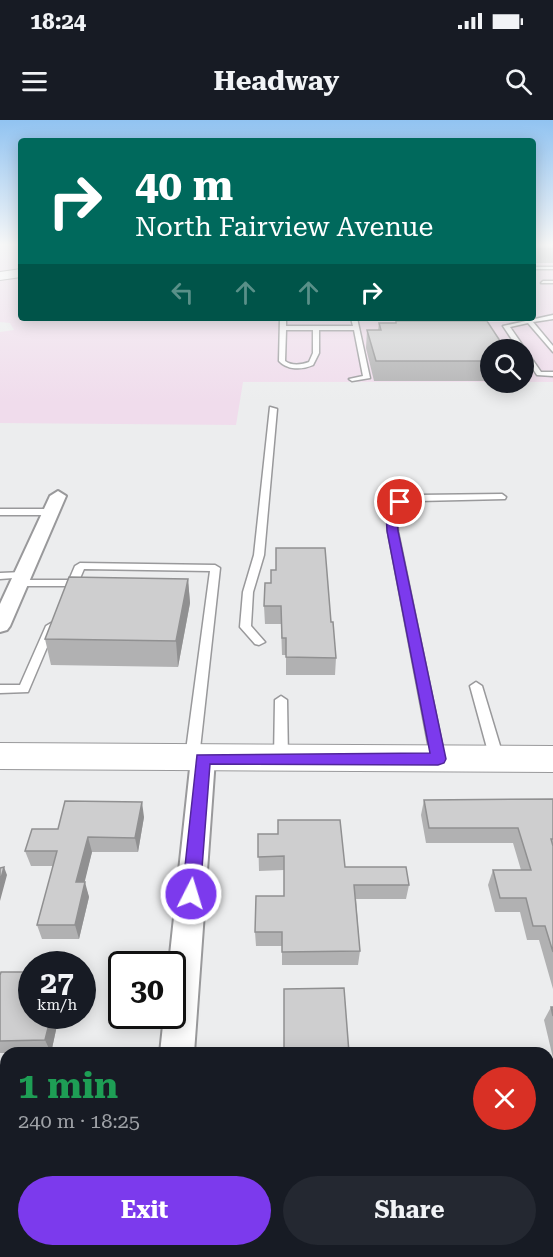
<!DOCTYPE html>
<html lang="en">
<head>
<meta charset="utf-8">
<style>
  :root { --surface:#171b24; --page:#242831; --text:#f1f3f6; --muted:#9ea1a6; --accent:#7c3aed }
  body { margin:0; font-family:"Roboto Serif",serif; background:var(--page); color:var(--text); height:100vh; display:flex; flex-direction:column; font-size:22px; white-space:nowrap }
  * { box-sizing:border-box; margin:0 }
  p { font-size:20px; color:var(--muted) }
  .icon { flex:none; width:33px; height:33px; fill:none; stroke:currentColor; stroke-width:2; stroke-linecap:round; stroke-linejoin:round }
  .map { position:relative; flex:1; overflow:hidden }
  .details { position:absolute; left:0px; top:927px; width:554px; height:210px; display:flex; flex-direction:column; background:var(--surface); border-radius:18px 18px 0 0; box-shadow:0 3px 15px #0003 }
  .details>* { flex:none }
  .banner { position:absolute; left:18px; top:18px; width:518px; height:183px; border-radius:6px; box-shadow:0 3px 15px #0003; background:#00695c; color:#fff; overflow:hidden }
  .buttons { position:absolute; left:480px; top:219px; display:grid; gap:12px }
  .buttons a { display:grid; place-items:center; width:54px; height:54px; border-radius:50%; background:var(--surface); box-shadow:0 3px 15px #0003; font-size:30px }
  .speed { position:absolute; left:18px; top:831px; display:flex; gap:12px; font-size:30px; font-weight:700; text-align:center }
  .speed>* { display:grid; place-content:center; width:78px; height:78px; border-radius:50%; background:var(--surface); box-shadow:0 3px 15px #0003; line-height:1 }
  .speed small { font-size:15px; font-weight:400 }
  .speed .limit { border:3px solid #111; border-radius:9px; background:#fff; color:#111 }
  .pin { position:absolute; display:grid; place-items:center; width:51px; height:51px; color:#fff; margin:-26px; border:3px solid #fff; border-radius:50%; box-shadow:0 2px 6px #0007 }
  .me { position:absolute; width:66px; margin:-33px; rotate:5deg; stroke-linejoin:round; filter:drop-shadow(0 0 4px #0008) }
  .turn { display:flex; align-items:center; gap:21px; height:126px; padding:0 18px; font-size:27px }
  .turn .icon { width:78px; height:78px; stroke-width:2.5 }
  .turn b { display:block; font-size:42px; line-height:51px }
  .lanes { display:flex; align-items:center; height:57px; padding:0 18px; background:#0003; justify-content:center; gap:30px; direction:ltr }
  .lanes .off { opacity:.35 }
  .round { display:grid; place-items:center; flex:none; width:63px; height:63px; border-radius:32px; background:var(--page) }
  .head { display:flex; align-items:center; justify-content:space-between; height:102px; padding:0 18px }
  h1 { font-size:36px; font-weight:700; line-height:45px; color:#1e9e55 }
  .action { display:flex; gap:12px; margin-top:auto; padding:12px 18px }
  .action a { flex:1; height:69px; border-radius:36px; background:var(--accent); color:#fff; font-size:24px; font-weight:700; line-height:69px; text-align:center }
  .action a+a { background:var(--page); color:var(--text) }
  .status { display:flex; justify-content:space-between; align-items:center; height:42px; padding:0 30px; background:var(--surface); direction:ltr }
  .status svg { height:16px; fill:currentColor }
  header { display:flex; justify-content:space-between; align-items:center; height:78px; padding:0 18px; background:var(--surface); font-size:27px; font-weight:700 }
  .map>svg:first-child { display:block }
  .industrial { fill:#f0dcec }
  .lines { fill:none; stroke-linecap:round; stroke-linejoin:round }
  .lane-casing { stroke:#99999b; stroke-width:3 }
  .street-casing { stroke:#99999b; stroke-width:4 }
  .secondary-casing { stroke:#99999b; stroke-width:2 }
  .lane { fill:#fff; fill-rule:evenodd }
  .street { fill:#fff; fill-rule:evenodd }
  .secondary { fill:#fff; fill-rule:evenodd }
  .wall { fill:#b1b1b2 }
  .shaded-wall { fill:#909091 }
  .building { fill:#cececf; stroke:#909091; stroke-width:1.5 }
  .route { fill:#7c3aed; stroke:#51269a; stroke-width:1.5 }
</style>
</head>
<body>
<div class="status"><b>18:24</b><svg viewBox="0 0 49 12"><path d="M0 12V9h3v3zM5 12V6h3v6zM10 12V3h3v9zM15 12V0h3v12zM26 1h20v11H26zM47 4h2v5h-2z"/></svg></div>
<header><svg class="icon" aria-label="menu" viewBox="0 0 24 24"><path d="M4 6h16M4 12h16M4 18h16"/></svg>Headway<svg class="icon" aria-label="search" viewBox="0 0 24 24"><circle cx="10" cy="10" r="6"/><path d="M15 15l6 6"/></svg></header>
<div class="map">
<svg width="553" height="1137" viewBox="0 0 553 1137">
  <rect width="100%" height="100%" fill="#ecedee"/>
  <path class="industrial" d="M0,124h21v74h511l1,-74h20v138h-29v-32h-34v32h-247l-7,43 -236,-2v-91l14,-2 -4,-7 -10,-1z"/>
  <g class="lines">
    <g class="lane-casing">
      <path id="lane" d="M532,147h21v2h-21z
        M543,161h10v2h-12z
        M553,195v4l-20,3 20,24v6l-25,-29 -18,4 31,45h12v4l-16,-1 -13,-19v-6h-5l-16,-24z
        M280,198h6v8h67l-2,-8h6l13,60 -18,3 -3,-2 14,-3 -9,-46h-35v23l-6,12c-11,5 -26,5 -34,-4zM286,210h27v23l-4,9c-7,3 -18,4 -24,-1z
        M270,287l7,2 -13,146 -11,37 -2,34 14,16 -6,3 -4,-1 -15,-17 3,-35 11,-37z
        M502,374l4,3 -1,2 -87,2 -14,3 -8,8 2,20 47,227 -2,3h-10l-2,-3 -43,-227 -1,-21 11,-11 20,-5z
        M0,389h51l4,3 -4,3h-51z
        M80,443l135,2 5,3 -21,190 -2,3h-10l-2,-3 25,-187 -126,-2 -6,14 -5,3h-54l-5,-3 5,-3h50l6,-14z
        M23,452l5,3 -1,2 -27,2v-6z
        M51,503l5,3 -28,66 -28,1v-8h20l26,-59z
        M476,562l6,4 22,73 -2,3h-10l-2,-3 -20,-73z
        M281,576l6,4 1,59 -2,3h-10l-2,-3 1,-59z"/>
    </g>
    <g class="street-casing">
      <path id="street" d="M58,371l8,5 -56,130 -3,4 -7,2v-28l50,-108z
        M203,630l9,3 3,6 -21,294h-34l4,-37h8v-52h-3l22,-205 3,-6z
        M139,1131h40v6h-42z"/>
    </g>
    <g class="secondary-casing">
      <path id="secondary" d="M21,149v8l-21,3v-8z
        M0,623l553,3v26l-553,-3z"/>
    </g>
    <use href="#lane" class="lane"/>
    <use href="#street" class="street"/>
    <use href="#secondary" class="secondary"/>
  </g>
  <path class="wall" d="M532,124h21v19h-21z
    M396,201l94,29v31h-116l-8,-33 1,-18h11l1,-7h17z
    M188,459l2,24 -12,64 -127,-2 -6,-26z
    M271,463l60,39 5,36 -1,17h-49v-20h-4l-1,-31h-16l-1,-18z
    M553,679v190l-14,-49h-12l-7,-28h-25l-7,-27 5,-15h28l-8,-27h-87l-5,-28 3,-15z
    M144,697l-6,35h-46l-8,30 5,15 -10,42h-37l-5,-14 16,-59h-22l-6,-15z
    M258,714l87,33 64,18 -3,14h-50l4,52 -2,14h-76v-19h-26l-1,-14 29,-36v-26l-25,1z
    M0,855l59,41 -8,37h-51z
    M551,887h2v51l-9,-38z"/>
  <path class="shaded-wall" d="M188,459l2,24 -12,64 -2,-26z
    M142,682l2,15 -6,35 -3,-14z
    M88,717l4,15 -11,45 -5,-15z
    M4,747l3,8 -7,26v-19z
    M85,762l4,15 -10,42 -4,-14z
    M51,896h8l-8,37 -6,-13z
    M9,1131h10l-1,6h-11z"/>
  <path class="building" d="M532,124h21v5h-21z
    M396,201h91l19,29h-16v11h-114l-9,-31h14l-2,-7h17z
    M276,428h49l6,74h2l3,36 -50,-1v-19h-4l-1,-32h-17l1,-23h6v-13h5z
    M69,457l119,2 -12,62 -131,-2z
    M553,679v40h-2l2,7v106l-8,-26h-12l-7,-28h-26l-7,-28h38l-13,-42h-89l-5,-28z
    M65,681l77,1 -7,36 -47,-1 -12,45h9l-10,43h-38l20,-74h-32l7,-22h26z
    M278,700h62l5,47h61l3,18h-55l6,66 -78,1v-20h-27l1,-36h28v-40l-26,1v-23h20z
    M4,747l-4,15v-14z
    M1,852h31v44h19l-6,24 -45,1v-66z
    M344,868l5,65h-65v-64z
    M551,887h2v9z
    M0,979h6v152h3l-2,6h-7z
    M284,1131h68l1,5h10l1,1h-99v-1h19z"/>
  <linearGradient id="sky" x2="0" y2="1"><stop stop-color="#91c3f1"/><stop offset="0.44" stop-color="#f6f7f7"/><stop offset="1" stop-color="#f6f7f7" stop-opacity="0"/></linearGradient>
  <rect width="553" height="283" fill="url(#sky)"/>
  <path class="route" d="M397,380l8,2 -9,10 2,19 48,228 -2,4 -6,2 -228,-1 -10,130 -3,5 -6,3 -6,-3 -3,-5 15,-139 233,-2 -43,-222 -1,-19z"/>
</svg>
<div class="buttons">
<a><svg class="icon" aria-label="search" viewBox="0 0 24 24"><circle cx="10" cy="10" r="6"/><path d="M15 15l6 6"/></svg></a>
</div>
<div class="speed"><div>27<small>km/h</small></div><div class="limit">30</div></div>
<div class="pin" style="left:400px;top:382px;background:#d93025"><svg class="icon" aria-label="arrive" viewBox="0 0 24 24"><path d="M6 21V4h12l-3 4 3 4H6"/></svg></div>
<svg class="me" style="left:191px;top:774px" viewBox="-20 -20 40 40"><circle r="17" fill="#7c3aed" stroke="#fff" stroke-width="3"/><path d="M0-11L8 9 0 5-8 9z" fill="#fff"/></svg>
<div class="banner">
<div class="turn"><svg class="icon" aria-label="right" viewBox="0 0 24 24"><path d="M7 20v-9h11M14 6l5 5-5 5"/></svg><div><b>40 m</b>North Fairview Avenue</div></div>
<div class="lanes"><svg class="icon off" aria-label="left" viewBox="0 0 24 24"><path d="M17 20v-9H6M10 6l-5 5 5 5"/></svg><svg class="icon off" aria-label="ahead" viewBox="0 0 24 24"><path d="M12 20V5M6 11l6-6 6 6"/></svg><svg class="icon off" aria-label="ahead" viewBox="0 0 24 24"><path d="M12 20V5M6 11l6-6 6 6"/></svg><svg class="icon" aria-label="right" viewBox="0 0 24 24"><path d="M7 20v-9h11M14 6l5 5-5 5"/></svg></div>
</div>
<section class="details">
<div class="head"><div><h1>1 min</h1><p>240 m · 18:25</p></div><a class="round" style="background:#d93025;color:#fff"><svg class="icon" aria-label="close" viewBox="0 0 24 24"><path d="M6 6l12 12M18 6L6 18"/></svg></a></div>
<div class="action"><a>Exit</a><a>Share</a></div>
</section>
</div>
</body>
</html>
